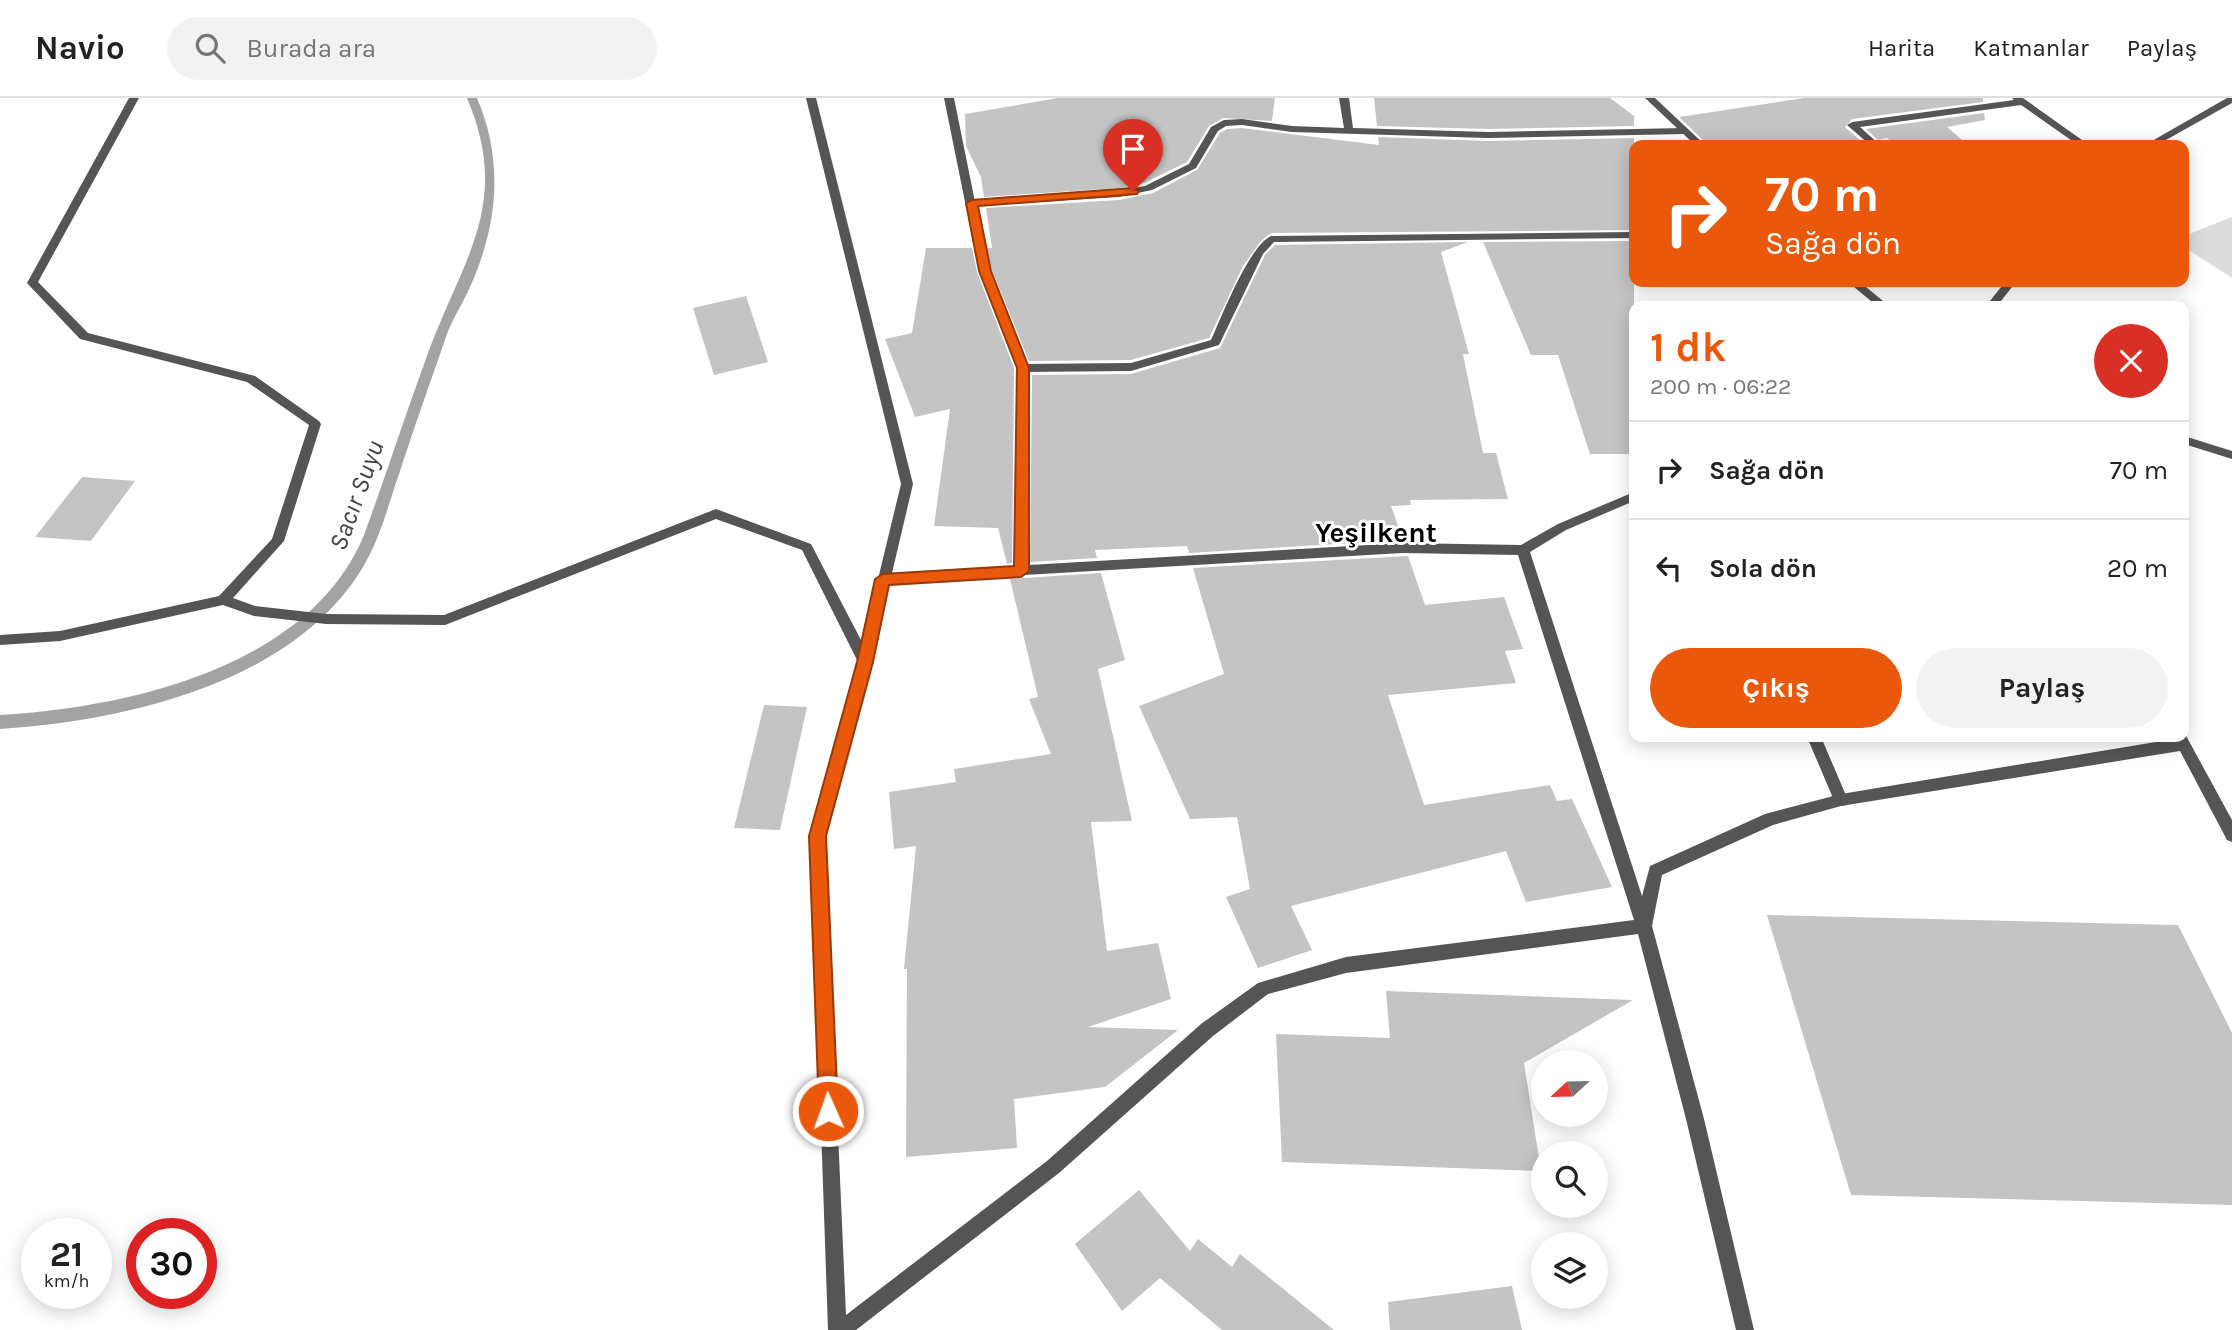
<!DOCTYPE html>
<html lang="tr">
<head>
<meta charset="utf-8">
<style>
  :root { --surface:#fff; --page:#f2f2f2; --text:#222; --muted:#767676; --line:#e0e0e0; --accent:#ea580c }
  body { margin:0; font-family:Karla,sans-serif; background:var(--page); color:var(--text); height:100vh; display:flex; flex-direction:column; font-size:26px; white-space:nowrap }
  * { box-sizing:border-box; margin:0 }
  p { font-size:23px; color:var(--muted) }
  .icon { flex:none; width:38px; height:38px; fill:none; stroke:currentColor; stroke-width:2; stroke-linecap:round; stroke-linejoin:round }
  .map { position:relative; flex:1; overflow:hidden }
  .side { position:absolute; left:1629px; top:203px; width:560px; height:441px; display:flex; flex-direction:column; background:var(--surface); border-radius:14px; box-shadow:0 4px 18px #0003 }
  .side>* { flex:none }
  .top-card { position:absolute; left:1629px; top:42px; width:560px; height:147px; border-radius:14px; box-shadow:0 4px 18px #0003; background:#ea580c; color:#fff; overflow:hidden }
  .needle { width:46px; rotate:248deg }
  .controls { position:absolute; left:1531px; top:952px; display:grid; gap:14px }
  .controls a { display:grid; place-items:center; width:77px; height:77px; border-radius:50%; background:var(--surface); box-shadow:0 4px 18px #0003; font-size:35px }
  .speed { position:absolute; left:21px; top:1120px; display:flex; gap:14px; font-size:35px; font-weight:700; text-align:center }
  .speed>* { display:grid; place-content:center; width:91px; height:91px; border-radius:50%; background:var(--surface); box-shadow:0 4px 18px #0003; line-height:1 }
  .speed small { font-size:18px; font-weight:400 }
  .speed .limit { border:10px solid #d22; background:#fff; color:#111 }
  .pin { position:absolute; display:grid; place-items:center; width:60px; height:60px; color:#fff; margin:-72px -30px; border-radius:50% 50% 50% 0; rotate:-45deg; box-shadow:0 0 7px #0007 }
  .pin .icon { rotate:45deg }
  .me { position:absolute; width:77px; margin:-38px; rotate:358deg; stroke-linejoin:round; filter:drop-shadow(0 0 5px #0008) }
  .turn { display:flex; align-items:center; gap:24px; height:147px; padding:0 21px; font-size:32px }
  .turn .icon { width:91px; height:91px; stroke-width:2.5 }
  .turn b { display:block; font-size:49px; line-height:60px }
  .round { display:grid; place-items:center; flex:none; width:74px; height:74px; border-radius:37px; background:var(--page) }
  .head { display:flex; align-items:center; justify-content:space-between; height:119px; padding:0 21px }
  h1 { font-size:42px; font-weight:700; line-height:52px; color:var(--accent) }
  .button { display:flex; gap:14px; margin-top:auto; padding:14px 21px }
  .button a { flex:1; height:80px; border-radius:42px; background:var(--accent); color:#fff; font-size:28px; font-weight:700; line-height:80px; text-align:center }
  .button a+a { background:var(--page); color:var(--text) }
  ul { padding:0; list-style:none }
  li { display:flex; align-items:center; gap:21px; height:98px; padding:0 21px; border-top:2px solid var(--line) }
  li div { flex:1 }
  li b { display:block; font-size:26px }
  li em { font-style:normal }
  header { display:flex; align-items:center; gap:42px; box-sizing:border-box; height:98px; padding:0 35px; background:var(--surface); border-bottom:2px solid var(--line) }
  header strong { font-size:33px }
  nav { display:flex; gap:38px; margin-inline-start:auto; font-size:24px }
  .search { width:490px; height:63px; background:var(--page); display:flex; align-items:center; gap:18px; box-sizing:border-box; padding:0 24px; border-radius:38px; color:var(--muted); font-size:26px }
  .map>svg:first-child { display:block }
  .green { fill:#dcdcdc }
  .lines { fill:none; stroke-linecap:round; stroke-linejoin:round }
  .stream { fill:#a3a3a3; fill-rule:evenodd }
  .building { fill:#c4c4c4 }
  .service { fill:#555; fill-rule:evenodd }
  .minor { fill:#555; fill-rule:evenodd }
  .tertiary { fill:#555; fill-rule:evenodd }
  .route { fill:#ea580c; stroke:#983908; stroke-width:2 }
  .labels { text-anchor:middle; stroke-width:6; stroke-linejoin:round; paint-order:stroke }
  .water-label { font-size:26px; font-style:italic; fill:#444; stroke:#fff }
  .quarter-label { font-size:28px; font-weight:bold; fill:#000; stroke:#fff }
</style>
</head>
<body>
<header>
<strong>Navio</strong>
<div class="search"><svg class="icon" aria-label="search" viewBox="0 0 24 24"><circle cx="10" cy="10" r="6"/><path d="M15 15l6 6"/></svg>Burada ara</div>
<nav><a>Harita</a><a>Katmanlar</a><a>Paylaş</a></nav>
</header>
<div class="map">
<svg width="2232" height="1232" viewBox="0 0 2232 1232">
  <rect width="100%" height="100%" fill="#fff"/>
  <path class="green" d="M2232,119v61l-48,-31v-11z"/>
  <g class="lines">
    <path class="stream" d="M467,0h10c27,63 21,127 -7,189 -7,16 -17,31 -23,47 -16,47 -33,93 -48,140 -10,28 -17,58 -31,84 -65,123 -241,163 -368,171v-14c127,-7 310,-48 364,-180 22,-60 42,-122 64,-182 35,-95 84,-149 39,-255z"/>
  </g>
  <path class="building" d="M1058,0h217l-3,23 -49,-3 -14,8 -22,36 -43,21 -25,5 -135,9 -3,-20 -15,-31 -1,-32z
    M1374,0h236l24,18v10l-146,3 -111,-3z
    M1804,0h179v4l-131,17 -7,8 18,16 -13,2h-142l-29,-28z
    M1984,15l1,7 -38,7 21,18h-73l-8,-7 -9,2 -12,-11z
    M1242,30l137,17 -1,-8 110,4 146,-3v92l-363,3 -10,8 -18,25 -34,72 -78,22 -102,1 -37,-91 -5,-22h5l-6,-40 133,-8 34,-7 44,-23 23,-37 7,-4z
    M1634,143v213h-44l-32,-99h-27l-48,-113z
    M1468,144l-27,10 28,102h-6l20,99h13l12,46 -98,1 1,5 -20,1 12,34 -214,13 -2,-7 -92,4 2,8 -67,4 2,-187 99,-1 89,-26 45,-93 10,-10z
    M926,150h46l5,24 37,96 -2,195 -5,1 -9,-36 -64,-2 16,-117 -35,8 -30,-78 27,-6z
    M746,198l22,66 -54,13 -21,-67z
    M82,379l53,4 -44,60 -56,-4z
    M1408,458l17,49 79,-8 19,52 -18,2 11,32 -128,12 36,110 126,-20 7,16 15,-2 40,88 -86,15 -20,-51 -215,55 21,44 -54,18 -32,-71 24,-8 -13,-72 -47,2 -51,-113 85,-32 -31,-106z
    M1101,475l24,87 -27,9 34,152 -41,1 16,129 51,-8 13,56 -83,28 90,3 -73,57 -91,12 3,49 -111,9 1,-188h-3l12,-123 -22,3 -5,-57 67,-10 -2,-13 97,-15 -22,-55 9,-2 -28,-118z
    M764,607l43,2 -27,123 -46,-2z
    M1767,817l411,10 54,108v172l-381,-10z
    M1386,893l247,9 -109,63 17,108 -259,-9 -6,-128 114,4z
    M1139,1092l51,61 8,-12 34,28 8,-13 94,76h-112l-62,-52 -38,33 -47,-67z
    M1512,1188l10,44h-132l-2,-28z"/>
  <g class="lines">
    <path class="service" d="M944,0h10l35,173 40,97 -2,203 -6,5 -6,-5 2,-203 -38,-97z
      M1807,639h14l27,63 -2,5 -5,1 -5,-1z"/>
    <path class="minor" d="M129,0h10l-101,184 50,51 167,43 64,45 2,3 -37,117 -51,57 22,8 71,8 118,1 272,-106 95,35 52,100 14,-62 -1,-3 3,-4 22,-91 -95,-386h10l97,386 -21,89 510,-30 119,2 37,-21 76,-32v9l-68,29 -36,22 112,344 8,-30 115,-52 76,-20 333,-55 -1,-2h11v-5l48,88v22l-5,-2 -47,-89 -339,55 -68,19 -111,50 -10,51 52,193 50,211h-18l-50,-211 -48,-185 -292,39 -78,21 -55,42 -154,137 -203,157h-28l-17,-494 47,-174 -56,-112 -86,-31 -271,106 -119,-1 -72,-8 -31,-11 -163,36 -60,4v-10l60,-4 159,-35 53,-57 37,-114 -62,-43 -167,-43 -53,-56zM1402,455l116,2 116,365 -288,37 -88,26 -57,41 -154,137 -201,154 -21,-479 47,-174 18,-79z
      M1339,0h10l4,30 135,4 196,-4 5,3 -5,3 -196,4 -196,-6 -50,-7 -16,1 -8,5 -22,37 -44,22 -33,7 -147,9 -5,-3 5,-3 147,-9 26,-5 44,-22 22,-37 13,-7 18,-1 50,7 52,2z
      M2012,0h11l66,47h-11l-57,-40 -161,22 20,18h-10l-23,-20 5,-3 162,-22z
      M2227,0h5v5l-75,42h-12z
      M1634,134v6l-360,4 -11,12 -44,91 -88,26 -108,1 -6,-4 6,-4 108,-1 80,-23c11,-24 38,-94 60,-104z
      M2005,184h11l-19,24h-11z"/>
    <path class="tertiary" d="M1645,0h10l50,47h-10z
      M1848,184h12l29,24h-12z
      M2184,338l48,15v8l-48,-15z"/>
  </g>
  <path class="route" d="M1133,90l6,3 -2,3 -159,12 13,65 38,97v203l-8,6 -132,8 -16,77 -47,174 12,275 -3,7 -7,2 -7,-2 -2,-7 -10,-275 48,-174 18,-83 8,-5 131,-8 3,-198 -38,-97 -13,-68 6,-3z"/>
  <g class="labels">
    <g class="water-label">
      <text transform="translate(356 397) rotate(-70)" y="9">Sacır Suyu</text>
    </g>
    <g class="quarter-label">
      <text x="1376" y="444">Yeşilkent</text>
    </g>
  </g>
</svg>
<div class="controls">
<a><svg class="needle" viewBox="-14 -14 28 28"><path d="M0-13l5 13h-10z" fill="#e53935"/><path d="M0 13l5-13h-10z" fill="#767676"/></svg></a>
<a><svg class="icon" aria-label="search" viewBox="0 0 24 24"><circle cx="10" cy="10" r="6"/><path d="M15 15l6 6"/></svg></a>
<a><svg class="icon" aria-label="layers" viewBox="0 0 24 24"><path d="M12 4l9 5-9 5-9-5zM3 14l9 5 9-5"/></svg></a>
</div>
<div class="speed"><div>21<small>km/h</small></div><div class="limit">30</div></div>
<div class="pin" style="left:1133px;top:93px;background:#d93025"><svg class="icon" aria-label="arrive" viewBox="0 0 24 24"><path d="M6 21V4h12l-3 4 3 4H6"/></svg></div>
<svg class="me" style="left:828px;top:1013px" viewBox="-20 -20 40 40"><circle r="17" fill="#ea580c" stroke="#fff" stroke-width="3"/><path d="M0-11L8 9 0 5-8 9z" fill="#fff"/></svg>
<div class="top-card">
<div class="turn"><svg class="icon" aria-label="right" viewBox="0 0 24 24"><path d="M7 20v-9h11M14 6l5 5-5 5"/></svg><div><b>70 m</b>Sağa dön</div></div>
</div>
<section class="side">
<div class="head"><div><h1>1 dk</h1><p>200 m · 06:22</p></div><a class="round" style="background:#d93025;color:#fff"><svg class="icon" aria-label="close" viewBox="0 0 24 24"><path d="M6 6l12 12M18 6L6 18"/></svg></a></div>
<ul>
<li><svg class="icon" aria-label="right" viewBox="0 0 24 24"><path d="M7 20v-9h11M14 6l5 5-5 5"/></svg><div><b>Sağa dön</b></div><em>70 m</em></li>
<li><svg class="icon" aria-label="left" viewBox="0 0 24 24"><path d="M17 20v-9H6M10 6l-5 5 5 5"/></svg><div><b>Sola dön</b></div><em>20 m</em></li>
</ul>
<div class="button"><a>Çıkış</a><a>Paylaş</a></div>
</section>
</div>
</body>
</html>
